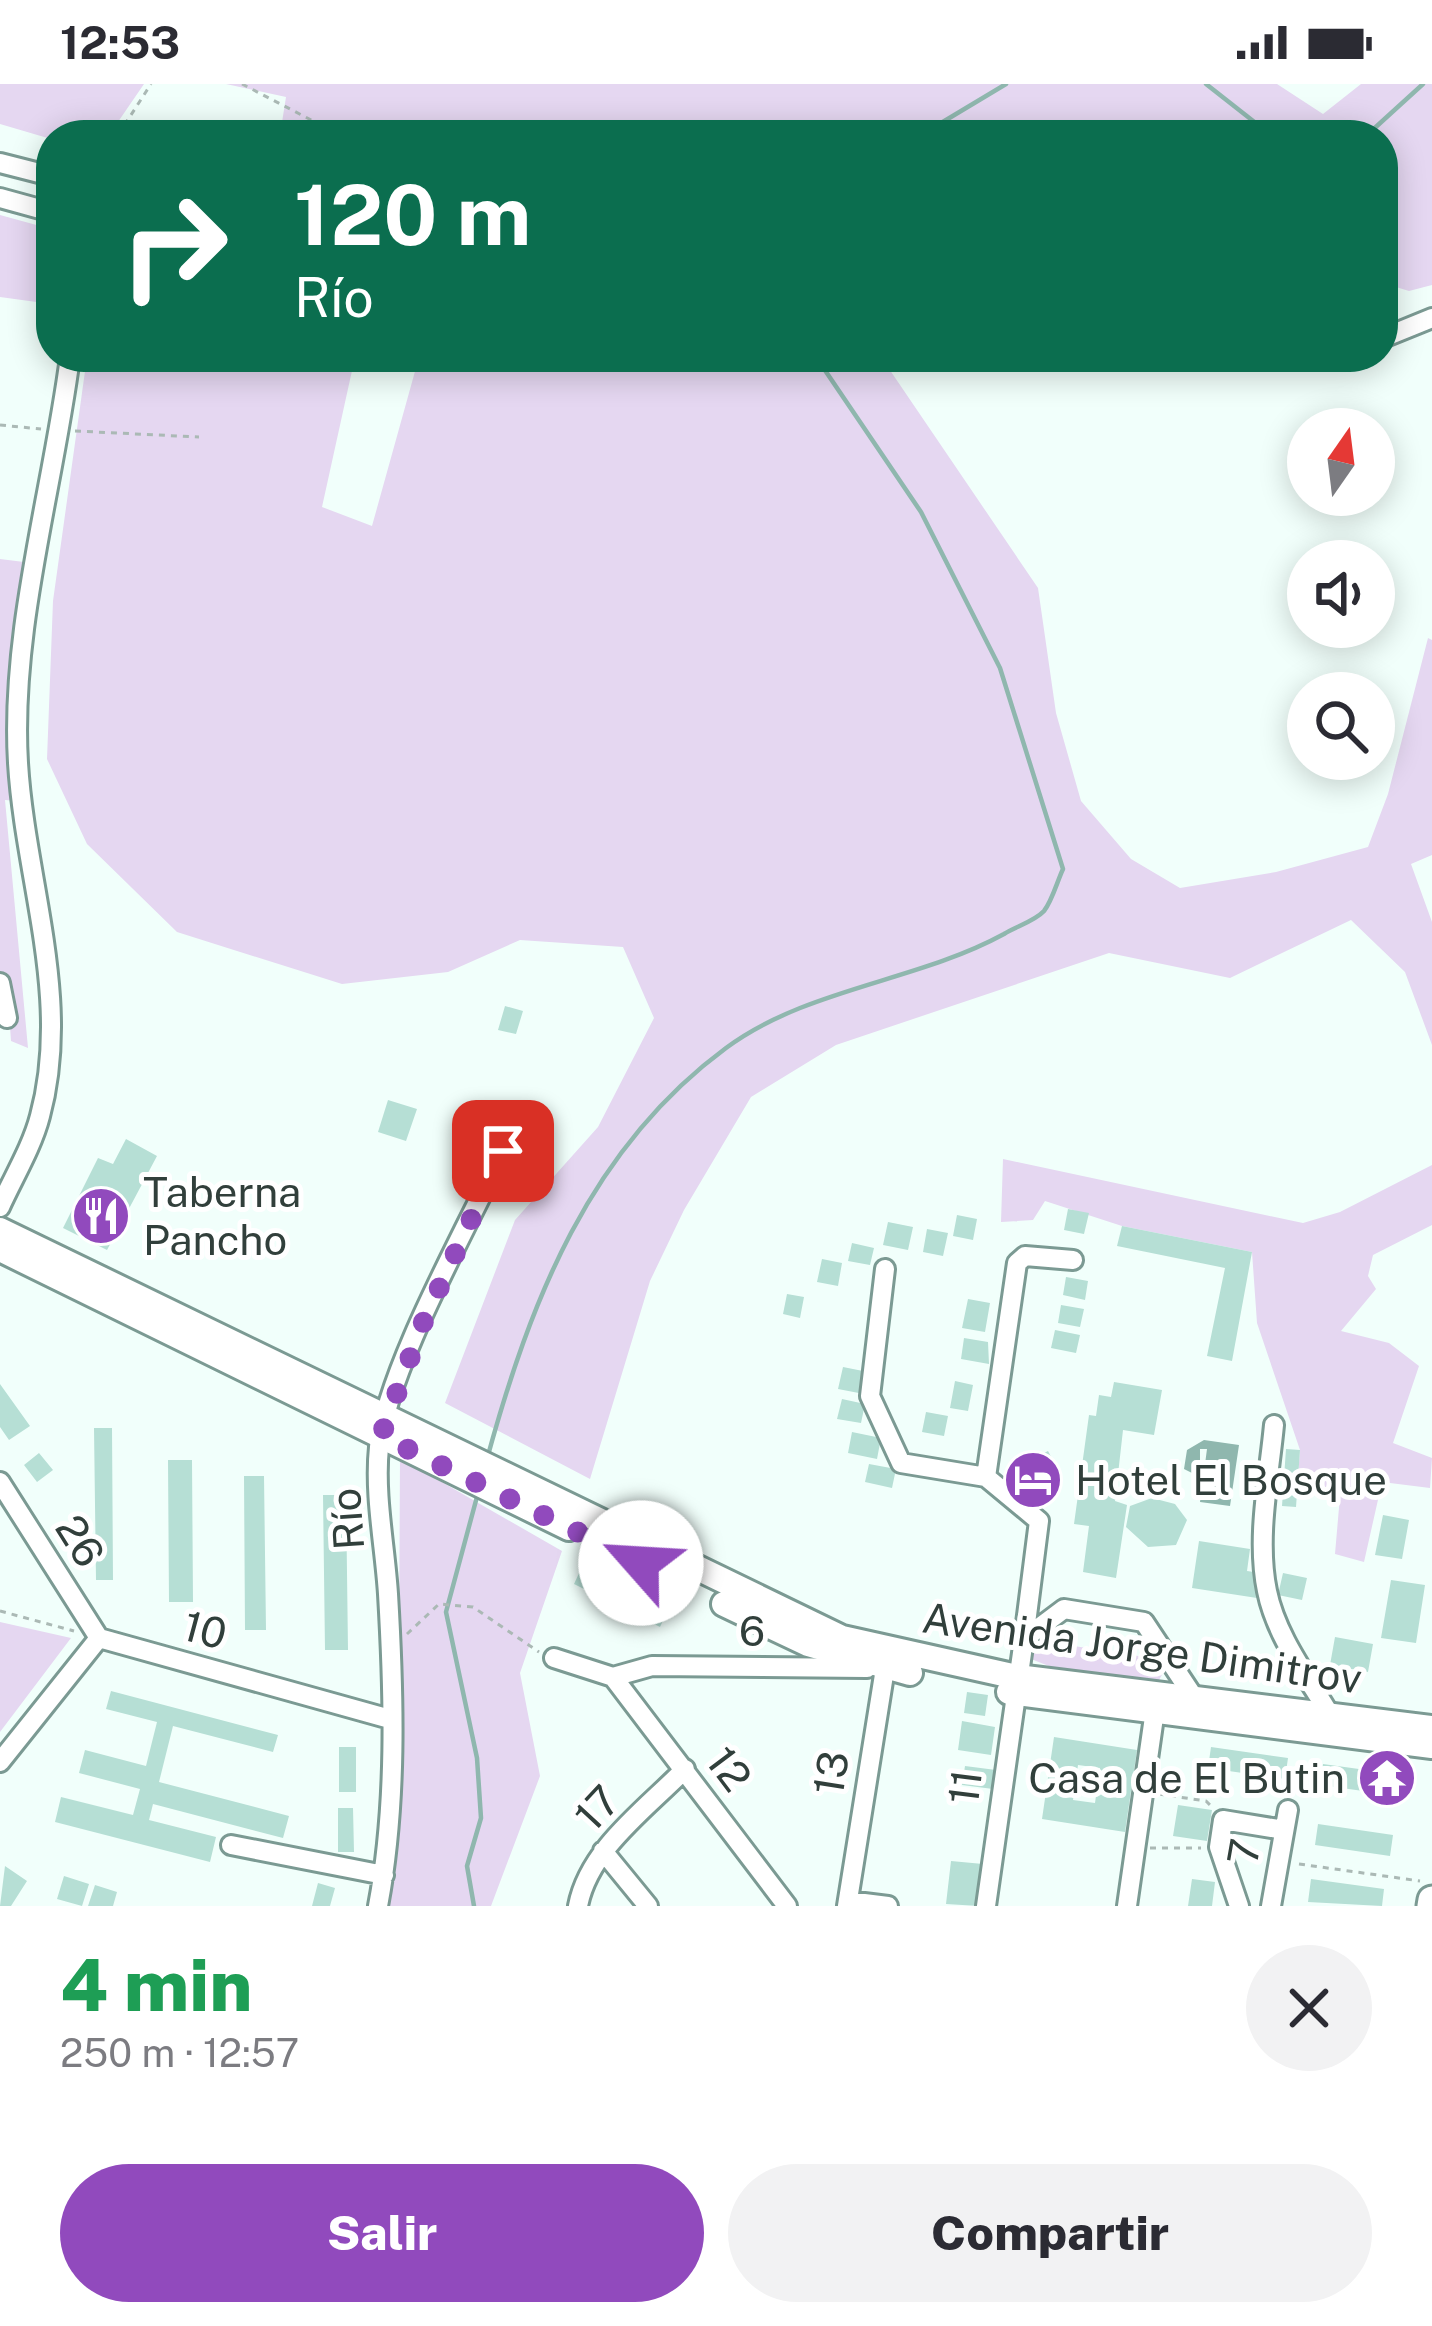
<!DOCTYPE html>
<html lang="es">
<head>
<meta charset="utf-8">
<style>
  :root { --surface:#fff; --page:#f2f2f3; --text:#2b2b33; --muted:#7c7c81; --accent:#914abd }
  body { margin:0; font-family:"Public Sans",sans-serif; background:var(--page); color:var(--text); height:100vh; display:flex; flex-direction:column; font-size:45px; white-space:nowrap }
  * { box-sizing:border-box; margin:0 }
  p { font-size:39px; color:var(--muted) }
  .icon { flex:none; width:66px; height:66px; fill:none; stroke:currentColor; stroke-width:2; stroke-linecap:round; stroke-linejoin:round }
  .map { position:relative; height:1822px; overflow:hidden }
  .details { display:flex; flex-direction:column; background:var(--surface); flex:1 }
  .details>* { flex:none }
  .guide { position:absolute; left:36px; top:36px; width:1362px; height:252px; border-radius:48px; box-shadow:0 6px 30px #0003; background:#0b6e4f; color:#fff; overflow:hidden }
  .needle { width:78px; rotate:14deg }
  .tools { position:absolute; left:1287px; top:324px; display:grid; gap:24px }
  .tools a { display:grid; place-items:center; width:108px; height:108px; border-radius:50%; background:var(--surface); box-shadow:0 6px 30px #0003; font-size:60px }
  .pin { position:absolute; display:grid; place-items:center; width:102px; height:102px; color:#fff; margin:-51px; border-radius:24px; box-shadow:0 6px 18px #0006 }
  .me { position:absolute; width:132px; margin:-66px; rotate:296deg; stroke-linejoin:round; filter:drop-shadow(0 0 9px #0008) }
  .turn { display:flex; align-items:center; gap:42px; height:252px; padding:0 60px; font-size:54px }
  .turn .icon { width:156px; height:156px; stroke-width:2.5 }
  .turn b { display:block; font-size:84px; line-height:102px }
  .round { display:grid; place-items:center; flex:none; width:126px; height:126px; border-radius:63px; background:var(--page) }
  .summary { display:flex; align-items:center; justify-content:space-between; height:204px; padding:0 60px }
  h1 { font-size:72px; font-weight:800; line-height:90px; color:#1e9e55 }
  .cta { display:flex; gap:24px; margin-top:auto; padding:24px 60px }
  .cta a { flex:1; height:138px; border-radius:72px; background:var(--accent); color:#fff; font-size:48px; font-weight:800; line-height:138px; text-align:center }
  .cta a+a { background:var(--page); color:var(--text) }
  .status { display:flex; justify-content:space-between; align-items:center; height:84px; padding:0 60px; background:var(--surface); direction:ltr }
  .status svg { height:33px; fill:currentColor }
  .map>svg:first-child { display:block }
  .green { fill:#e5d7f1 }
  .water { fill:#8fb7ae }
  .lines { fill:none; stroke-linecap:round; stroke-linejoin:round }
  .stream { stroke:#8fb7ae; stroke-width:4.5 }
  .building { fill:#b6dfd5; fill-rule:evenodd }
  .minor-casing { stroke:#7b9a93; stroke-width:24 }
  .major-casing { stroke:#7b9a93; stroke-width:30 }
  .highway-casing { stroke:#7b9a93; stroke-width:33 }
  .path { stroke:#abb9b5; stroke-width:3; stroke-dasharray:6 6; stroke-linecap:butt }
  .minor { stroke:#fff; stroke-width:18 }
  .major { stroke:#fff; stroke-width:24 }
  .highway { stroke:#fff; stroke-width:27 }
  .route { stroke:#914abd; stroke-width:21; stroke-dasharray:0 37.8 }
  .labels { text-anchor:middle; stroke-width:10; stroke-linejoin:round; paint-order:stroke }
  .poi-label { font-size:42px; fill:#313f3b; stroke:#fff; text-anchor:start }
  .street-label { font-size:42px; fill:#313f3b; stroke:#fff }
</style>
</head>
<body>
<div class="status"><b>12:53</b><svg viewBox="0 0 49 12"><path d="M0 12V9h3v3zM5 12V6h3v6zM10 12V3h3v9zM15 12V0h3v12zM26 1h20v11H26zM47 4h2v5h-2z"/></svg></div>
<div class="map">
<svg width="1432" height="1822" viewBox="0 0 1432 1822">
  <rect width="100%" height="100%" fill="#f1fffb"/>
  <path class="green" d="M0,0h144l-35,51 -58,4 -51,-15z
    M226,0h1051l46,30 38,-30h71v201l-23,6 -26,-8v-148h-1103l6,-38z
    M0,131l51,14v75l-51,-7z
    M87,273h268l-33,150 50,19 47,-169h462l157,231 18,125 25,88 50,58 49,29 96,-16 92,-25 20,-53 40,-156 4,2v215l-21,9 21,58v123l-27,-73 -54,-52 -121,58 -121,-25 -273,92 -85,52 -67,113 -34,71 -60,198 -145,-76 70,-183 83,-93 56,-109 -31,-71 -103,-7 -72,32 -106,12 -165,-52 -90,-88 -40,-85 6,-158z
    M0,475l24,3 -13,89 7,150 -13,-1 23,248 -17,-7 -3,-44 -8,-10z
    M1003,1075l300,64 37,-11 92,-47v60l-59,30 -5,21 8,13 -35,42 48,12 30,23 -26,77 39,15 -2,30 -48,-6 -18,80 -29,-8 5,-58 -43,-6 3,-40 -43,-127 -5,-71 -130,-26 -77,-25 -12,19 -32,2z
    M400,1374l162,93 -42,122 20,103 -49,130h-106l13,-61z
    M0,1538l71,16 -71,94z
    M1035,1556l123,19 5,14 -7,12 -97,-15 -33,-13 2,-12z"/>
  <path class="water" d="M1204,1356l35,5 -9,61 -30,-4 7,-53h-7v28l-16,-8 3,-19z"/>
  <g class="lines">
    <path class="stream" d="M1206,0l65,51
      M921,51l85,-51
      M1367,51l56,-51
      M487,1375c43,-157 102,-310 239,-411 81,-60 190,-66 278,-114 11,-7 31,-13 40,-23 8,-10 13,-29 19,-42l-63,-201 -79,-156 -105,-155
      M474,1822l-7,-40 14,-48 -4,-60 -31,-146 32,-119"/>
  </g>
  <path class="building" d="M505,922l18,5 -7,23 -18,-4z
    M388,1016l29,9 -11,32 -28,-9z
    M126,1055l31,17 -50,94 -44,-22 35,-70 15,6z
    M1068,1125l21,4 -5,21 -20,-4z
    M957,1131l20,4 -4,21 -20,-4z
    M888,1138l25,5 -5,23 -25,-5z
    M1122,1142l130,26 -20,109 -25,-5 18,-88 -108,-22z
    M927,1145l21,4 -5,23 -20,-4z
    M852,1159l22,5 -4,17 -22,-4z
    M822,1175l20,4 -4,23 -21,-4z
    M1066,1193l22,4 -3,19 -22,-5z
    M787,1210l17,3 -4,21 -17,-4z
    M968,1215l22,4 -5,29 -23,-4z
    M1061,1221l23,4 -4,18 -22,-4z
    M1055,1246l25,5 -4,18 -25,-5z
    M964,1254l24,4 1,22 -28,-5z
    M843,1283l25,5 -4,22 -26,-5z
    M955,1297l18,4 -5,26 -18,-3z
    M1114,1298l48,8 -8,45 -31,-5 -8,71 12,4 -11,73 -33,-6 6,-46 -15,-2 15,-109 7,1 3,-21 12,2z
    M0,1300l30,42 -21,14 -9,-13z
    M842,1315l23,5 -4,19 -24,-4z
    M926,1328l22,4 -4,20 -22,-4z
    M94,1344h18l1,152h-17z
    M852,1348l29,6 -4,21 -29,-6z
    M1286,1365l14,1 -4,57 -14,-1z
    M1048,1367l9,17 -18,9 -9,-17z
    M39,1369l14,17 -16,12 -13,-17z
    M168,1376h24l1,142h-24z
    M869,1380l27,5 -4,19 -27,-6z
    M244,1392h20l2,154h-21z
    M323,1411h23l2,155h-23z
    M1152,1414l23,6 12,16 -11,25 -28,2 -22,-20 4,-21z
    M1383,1431l26,5 -7,39 -27,-4z
    M1199,1457l51,8 -3,22 14,2 -4,25 -65,-10z
    M581,1485l86,43 -7,15 -86,-43z
    M1283,1489l24,5 -5,22 -24,-5z
    M1391,1496l34,5 -9,58 -35,-5z
    M1335,1553l38,7 -5,28 -38,-7z
    M111,1607l167,44 -5,17 -100,-26 -14,56 130,34 -6,22 -130,-34 -4,16 67,17 -6,25 -155,-40 6,-25 72,18 7,-26 -61,-16 6,-23 61,16 11,-44 -51,-13z
    M967,1608l21,3 -3,21 -21,-3z
    M962,1637l33,6 -4,28 -33,-5z
    M1054,1653l83,13 -12,82 -83,-13zM1078,1681l22,3 -5,35 -22,-3z
    M339,1663h17v45h-17z
    M1211,1663l77,11 -3,21 -77,-11z
    M1323,1680l79,11 -3,21 -79,-11z
    M965,1682l31,4 -3,19 -31,-4z
    M1178,1721l34,5 -5,31 -34,-5z
    M338,1724h15l1,44h-16z
    M1318,1740l75,11 -3,21 -75,-11z
    M951,1777l32,3 -4,42 -33,-2z
    M5,1782l22,15 -16,25h-11z
    M64,1792l25,8 -7,22 -25,-7z
    M1192,1795l23,3 -3,24h-24z
    M1311,1795l73,10 -2,17 -74,-4z
    M318,1799l17,5 -5,18h-18z
    M95,1801l22,7 -4,14h-25z"/>
  <g class="lines">
    <g class="minor-casing">
      <path id="minor" d="M0,79l51,13
        M0,114l51,14
        M1383,254l49,-20
        M1273,273h63
        M0,899l7,35
        M0,1123c13,-29 32,-60 40,-91 32,-118 -15,-236 -22,-353 -8,-134 35,-273 52,-406
        M885,1185l-15,127 31,67 85,14 53,44 -15,118
        M1274,1341c-5,53 -18,113 -7,166 9,45 40,85 63,124
        M986,1393l31,-214 8,-7 48,4
        M0,1398l99,156
        M99,1554l291,81
        M554,1574l59,19 39,-11 215,2
        M613,1593l174,229
        M0,1678l99,-124
        M231,1761l153,30
        M603,1767l45,55
        M848,1817l40,5
        M378,1822c19,-100 16,-210 10,-312 -3,-48 -14,-99 -9,-147 7,-76 89,-221 124,-296
        M578,1822c11,-57 68,-97 107,-137
        M847,1822l40,-250
        M986,1822l38,-267 40,-30 80,13 51,77
        M1127,1822l29,-203
        M1239,1822l-20,-59 4,-27 61,10
        M1271,1822l17,-96"/>
    </g>
    <g class="major-casing">
      <path id="major" d="M0,1146l842,408 175,39 415,51
        M0,1165l569,279
        M724,1520l84,40 102,29
        M1009,1608l423,54"/>
    </g>
    <g class="highway-casing">
      <path id="highway" d="M1431,1822l1,-6"/>
    </g>
    <path class="path" d="M242,0l98,51
      M118,51l33,-51
      M0,341l41,4
      M75,347l124,6
      M0,1527l74,20
      M407,1550l32,-30 34,3 66,45
      M1158,1710l48,7 6,6
      M1150,1764h51
      M1299,1780l121,17"/>
    <use href="#minor" class="minor"/>
    <use href="#major" class="major"/>
    <use href="#highway" class="highway"/>
  </g>
  <g class="lines">
    <path class="route" d="M503,1067l-80,172 -42,113 260,127"/>
  </g>
  <defs>
    <g id="restaurant-disc" transform="scale(3)"><circle r="9.5" fill="#914abd" stroke="#fff"/><path d="M-5-6h1v4h1v-4h1v4h1v-4h1v5L-1.5 .5V6h-2V.5L-5-1ZM5-6V6H3V1.5H1.5Q1.5-4 5-6Z" fill="#fff"/></g>
    <g id="hotel-disc" transform="scale(3)"><circle r="9.5" fill="#914abd" stroke="#fff"/><path d="M-6-4.5h1.5V1H6V5H4.5V3h-9V5H-6ZM-4 0a1.8 1.8 0 1 1 3.6 0ZM.5 0V-2.5h3Q6-2.5 6 0Z" fill="#fff"/></g>
    <g id="temple-disc" transform="scale(3)"><circle r="9.5" fill="#914abd" stroke="#fff"/><path d="M0-6L5-2H3V0L6.5 2.5H4V6H1.5V3h-3V6H-4V2.5H-6.5L-3 0V-2H-5Z" fill="#fff"/></g>
  </defs>
  <g fill-rule="evenodd">
    <use href="#restaurant-disc" x="101" y="1132"/>
    <use href="#hotel-disc" x="1033" y="1396"/>
    <use href="#temple-disc" x="1387" y="1694"/>
  </g>
  <g class="labels">
    <g class="poi-label">
      <text x="143" y="1123">Taberna<tspan x="143" dy="48">Pancho</tspan></text>
      <text x="1075" y="1411">Hotel El Bosque</text>
      <text x="1345" y="1709" text-anchor="end">Casa de El Butin</text>
    </g>
    <g class="street-label">
      <text transform="translate(347 1435) rotate(-94)" y="15">Río</text>
      <text transform="translate(80 1457) rotate(58)" y="15">26</text>
      <text transform="translate(205 1546) rotate(15)" y="15">10</text>
      <text x="752" y="1562">6</text>
      <text transform="translate(1142 1564) rotate(8)" y="15">Avenida Jorge Dimitrov</text>
      <text transform="translate(729 1685) rotate(53)" y="15">12</text>
      <text transform="translate(831 1689) rotate(-81)" y="15">13</text>
      <text transform="translate(965 1703) rotate(-83)" y="15">11</text>
      <text transform="translate(597 1724) rotate(-47)" y="15">17</text>
      <text transform="translate(1244 1768) rotate(-80)" y="15">7</text>
    </g>
  </g>
</svg>
<div class="tools">
<a><svg class="needle" viewBox="-14 -14 28 28"><path d="M0-13l5 13h-10z" fill="#e53935"/><path d="M0 13l5-13h-10z" fill="#7c7c81"/></svg></a>
<a><svg class="icon" aria-label="sound" viewBox="0 0 24 24"><path d="M4 9h4l5-4v14l-5-4H4zM17 9q2 3 0 6"/></svg></a>
<a><svg class="icon" aria-label="search" viewBox="0 0 24 24"><circle cx="10" cy="10" r="6"/><path d="M15 15l6 6"/></svg></a>
</div>
<div class="pin" style="left:503px;top:1067px;background:#d93025"><svg class="icon" aria-label="arrive" viewBox="0 0 24 24"><path d="M6 21V4h12l-3 4 3 4H6"/></svg></div>
<svg class="me" style="left:641px;top:1479px" viewBox="-20 -20 40 40"><circle r="19" fill="#fff"/><path d="M0-13L10 11 0 6-10 11z" fill="#914abd"/></svg>
<div class="guide">
<div class="turn"><svg class="icon" aria-label="right" viewBox="0 0 24 24"><path d="M7 20v-9h11M14 6l5 5-5 5"/></svg><div><b>120 m</b>Río</div></div>
</div>
</div>
<section class="details">
<div class="summary"><div><h1>4 min</h1><p>250 m · 12:57</p></div><a class="round"><svg class="icon" aria-label="close" viewBox="0 0 24 24"><path d="M6 6l12 12M18 6L6 18"/></svg></a></div>
<div class="cta"><a>Salir</a><a>Compartir</a></div>
</section>
</body>
</html>
